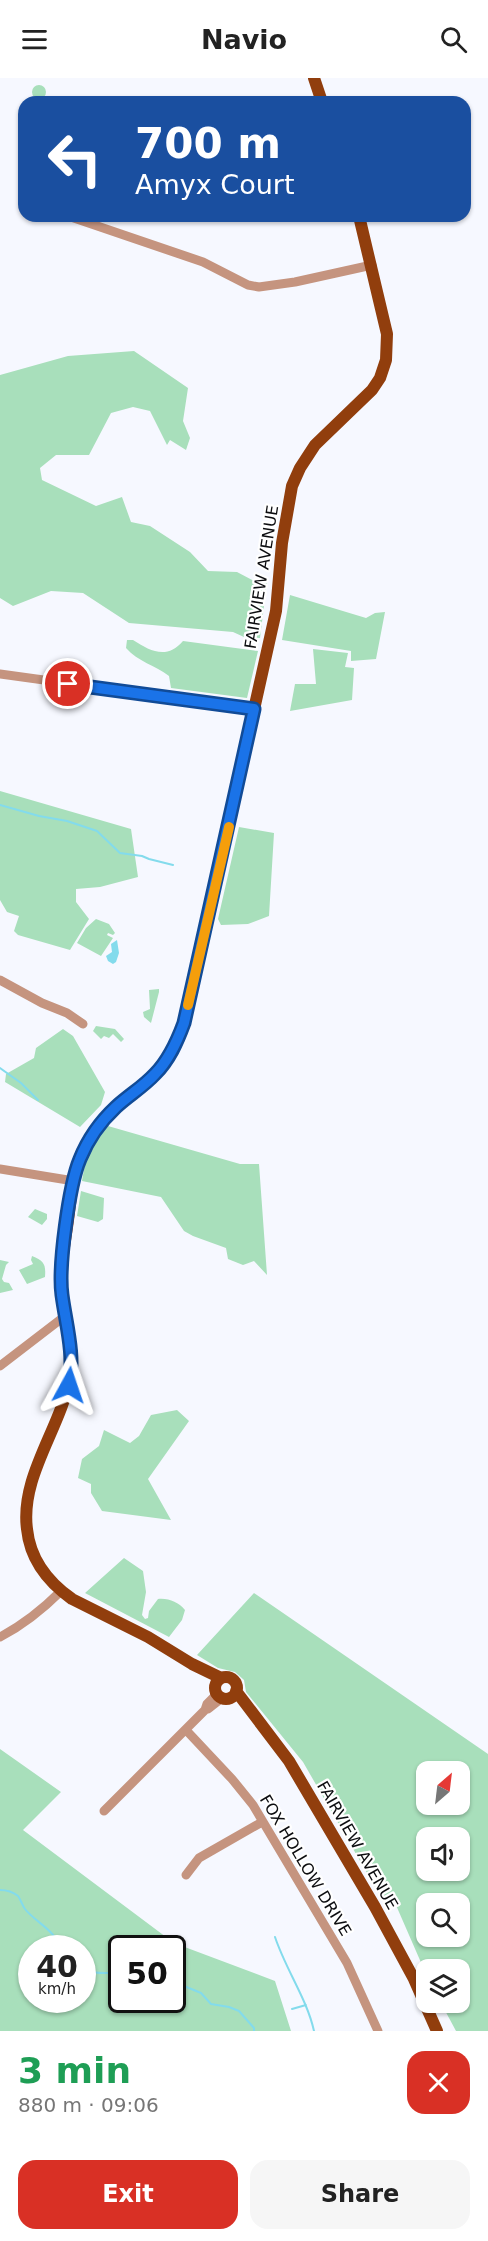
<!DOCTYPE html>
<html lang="en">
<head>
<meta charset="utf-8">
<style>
  :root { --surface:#fff; --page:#f6f6f6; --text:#222; --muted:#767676; --accent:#d93025 }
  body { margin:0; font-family:"DejaVu Sans",sans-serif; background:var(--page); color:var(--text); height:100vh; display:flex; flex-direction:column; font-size:22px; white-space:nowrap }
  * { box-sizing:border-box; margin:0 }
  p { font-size:20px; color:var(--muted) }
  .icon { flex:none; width:33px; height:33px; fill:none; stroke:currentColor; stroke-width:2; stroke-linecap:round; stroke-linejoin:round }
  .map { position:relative; height:1953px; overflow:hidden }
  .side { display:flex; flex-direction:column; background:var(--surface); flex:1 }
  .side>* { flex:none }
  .guide { position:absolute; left:18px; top:18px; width:453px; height:126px; border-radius:18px; box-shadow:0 2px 4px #0004; background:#1a4fa0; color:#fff; overflow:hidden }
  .needle { width:39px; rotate:28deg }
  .controls { position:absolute; left:416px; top:1683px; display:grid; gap:12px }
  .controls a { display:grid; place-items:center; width:54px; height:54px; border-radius:12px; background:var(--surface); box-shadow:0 2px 4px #0004; font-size:30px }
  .speed { position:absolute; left:18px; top:1857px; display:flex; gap:12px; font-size:30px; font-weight:700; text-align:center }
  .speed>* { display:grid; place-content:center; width:78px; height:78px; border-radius:50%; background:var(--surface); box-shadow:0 2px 4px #0004; line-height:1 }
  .speed small { font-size:15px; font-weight:400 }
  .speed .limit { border:3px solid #111; border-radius:9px; background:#fff; color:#111 }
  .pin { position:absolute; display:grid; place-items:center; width:51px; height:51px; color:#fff; margin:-26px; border:3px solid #fff; border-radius:50%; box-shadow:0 2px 6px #0007 }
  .me { position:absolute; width:66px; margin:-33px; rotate:5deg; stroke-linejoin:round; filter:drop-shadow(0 0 4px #0008) }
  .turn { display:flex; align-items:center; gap:21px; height:126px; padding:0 18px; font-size:27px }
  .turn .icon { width:78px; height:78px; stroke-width:2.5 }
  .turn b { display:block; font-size:42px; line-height:51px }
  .round { display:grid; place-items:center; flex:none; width:63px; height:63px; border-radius:18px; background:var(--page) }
  .head { display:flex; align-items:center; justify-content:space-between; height:102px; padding:0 18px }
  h1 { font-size:36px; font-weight:700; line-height:45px; color:#1e9e55 }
  .action { display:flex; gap:12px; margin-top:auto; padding:12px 18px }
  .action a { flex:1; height:69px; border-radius:18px; background:var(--accent); color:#fff; font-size:24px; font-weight:700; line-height:69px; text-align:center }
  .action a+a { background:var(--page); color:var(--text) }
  header { display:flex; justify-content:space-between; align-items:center; height:78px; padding:0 18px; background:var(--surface); font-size:27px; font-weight:700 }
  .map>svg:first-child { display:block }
  .green { fill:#a8dfbb; fill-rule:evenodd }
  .water { fill:#83dbec }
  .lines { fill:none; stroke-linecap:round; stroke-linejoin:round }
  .stream { stroke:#83dbec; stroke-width:2 }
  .minor { stroke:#c5947f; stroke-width:9 }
  .major { stroke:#913e0d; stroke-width:12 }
  .route-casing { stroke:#114b97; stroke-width:15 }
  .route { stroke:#1a73e8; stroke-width:10 }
  .slow { stroke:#f59e0b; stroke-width:10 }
  .labels { text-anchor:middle; stroke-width:4.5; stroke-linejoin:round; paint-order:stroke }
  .street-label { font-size:16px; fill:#0c0d10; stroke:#fff }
</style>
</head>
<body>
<header><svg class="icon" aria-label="menu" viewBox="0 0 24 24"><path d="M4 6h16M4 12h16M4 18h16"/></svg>Navio<svg class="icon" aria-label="search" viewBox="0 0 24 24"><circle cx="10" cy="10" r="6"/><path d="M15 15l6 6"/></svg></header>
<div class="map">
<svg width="488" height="1953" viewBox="0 0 488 1953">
  <rect width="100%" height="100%" fill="#f6f8ff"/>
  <path class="green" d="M32 14a7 7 0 1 1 14 0a7 7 0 1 1-14 0Z
    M224,19l50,3v2h-52z
    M134,273l54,37 -5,33 7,17 -4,12 -16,-10 -3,5 -17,-34 -17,-4 -22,6 -22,42h-33l-16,13 2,12 54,26 26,-9 9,25 19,4 40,26 18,19 29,1 19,10h11l-7,56 -16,-1 -11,-5 -104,-9 -46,-30 -32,-2 -38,15 -13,-8v-223l68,-19z
    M290,517l76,23 9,-5 10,-1 -9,47 -25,2v-10l-69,-11z
    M127,562h6c17,11 34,20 50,1l75,10 -11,47 -76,-10 -2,-12c-14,-11 -31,-14 -43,-28z
    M313,571l35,4 -3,14 9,1 -2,32 -62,11 5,-27h21z
    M0,713l131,38 7,48 -38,10 -24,2v13l13,17 -19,31 -52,-15 -4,-4 5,-15 -12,-4 -7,-12z
    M239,749l35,6 -5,83 -21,8 -27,1 -3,-6z
    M96,841l13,5 6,9 -2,2 -5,-2 -1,2 6,3 -12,18 -24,-13 9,-15z
    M159,911v3l-8,31 -7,-6 -1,-5 7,-3 -1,-19z
    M96,948l19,3 9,10 -3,3 -8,-8 -4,4 -5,-2 -3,3 -8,-8z
    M63,951l10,7 32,56 -4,13 -21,22 -75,-45 1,-8 28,-16 2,-10z
    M108,1048l132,38h19l8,111 -13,-14 -11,4 -15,-6 -2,-11 -33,-12 -9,-5 -23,-34 -79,-16c4,-23 7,-40 26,-55z
    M81,1113l23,7 -1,21 -5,3 -21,-6z
    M35,1131l12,5v5l-5,6 -14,-8z
    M32,1178c12,5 14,8 13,21l-18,7 -8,-14 14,-6 -2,-4z
    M0,1182l9,2 -3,3 -4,14 2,3 5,1 4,7 -13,3z
    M177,1332l12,11 -41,58 23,41 -69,-9 -11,-18v-9l-13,-6 4,-19 17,-13 5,-16 26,13 9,-7 12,-21z
    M124,1480l19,13 3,21 -4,23 3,4 3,-1 1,-7 9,-12c11,-1 20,3 27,11l-3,10 -13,17 -84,-44z
    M254,1515l234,161v277h-32l-15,-28 18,-1v-32h-33v4l-34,-78 -10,3 -79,-137 -57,-70 -2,-12 -9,-8 -17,-4 -21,-13zM426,1694h33v32h-33zM426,1760h33v32h-33zM426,1826h33v32h-33z
    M0,1671l61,43 -38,38 151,113 101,38 16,50h-291zM32,1870h50v52h-50zM122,1870h50v52h-50z"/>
  <path class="water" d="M117,862l2,13 -3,9 -3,2 -5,-3 -2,-5 6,-4 -1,-8z"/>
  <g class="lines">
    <path class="stream" d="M0,727l39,11 28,5 30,10 23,22 22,3 7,3 24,6
      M0,990l21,15 17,17
      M0,1812c6,0 13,2 18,6 3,4 4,9 7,13 10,13 32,22 34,39
      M275,1859c11,33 32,62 39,94
      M82,1889c11,9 26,5 40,6
      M172,1903l29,12 10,11 18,3 10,4 15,17v3
      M292,1931l14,-4"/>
    <path class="minor" d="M68,138l135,46 45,23 11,2 36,-5 77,-17
      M0,596l254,35
      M0,902l42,23 25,10 16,11
      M0,1091l74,12
      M0,1288l65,-50
      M0,1559c23,-12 42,-27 61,-46
      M208,1631l14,-11
      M186,1652l46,49 21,26 94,158 31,68
      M104,1733l101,-101 2,-6 10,-10
      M186,1797l13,-17 63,-36"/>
    <path class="major" d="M314,0l8,24
      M215 1610a11 11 0 1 1 22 0a11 11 0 1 1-22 0Z
      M221,1600l-29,-14 -44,-27 -76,-38c-24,-17 -42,-40 -45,-70 -7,-53 34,-101 43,-152 5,-28 -6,-57 -8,-85 -3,-24 3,-48 6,-72 3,-21 4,-43 12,-63 8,-19 21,-37 37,-51 13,-11 27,-20 38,-32 14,-15 22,-33 29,-51l92,-412 6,-68 10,-57 8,-18 15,-23 57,-55 8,-12 6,-18 1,-26 -28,-118
      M236,1613l53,70 86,146 39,72 23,52"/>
  </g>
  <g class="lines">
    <g class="route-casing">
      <path id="route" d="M68,606l186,25 -70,314c-7,19 -15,37 -29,51 -12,13 -26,21 -39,33 -15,14 -28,32 -36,52 -11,26 -22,108 -18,136 4,30 13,59 7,90"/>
    </g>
    <use href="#route" class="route"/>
    <path class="slow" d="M188,927l41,-178"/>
  </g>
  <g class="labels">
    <g class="street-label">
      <text transform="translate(261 499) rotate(-81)" y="6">FAIRVIEW AVENUE</text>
      <text transform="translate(358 1767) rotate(60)" y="6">FAIRVIEW AVENUE</text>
      <text transform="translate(306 1787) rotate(59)" y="6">FOX HOLLOW DRIVE</text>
    </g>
  </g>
</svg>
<div class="controls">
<a><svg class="needle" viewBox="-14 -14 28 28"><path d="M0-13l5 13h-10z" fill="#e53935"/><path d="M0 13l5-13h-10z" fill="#767676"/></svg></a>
<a><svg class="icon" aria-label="sound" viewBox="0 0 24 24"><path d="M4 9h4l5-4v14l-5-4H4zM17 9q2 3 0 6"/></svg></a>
<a><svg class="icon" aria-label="search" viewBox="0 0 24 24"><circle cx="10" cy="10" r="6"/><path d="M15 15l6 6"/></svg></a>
<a><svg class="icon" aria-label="layers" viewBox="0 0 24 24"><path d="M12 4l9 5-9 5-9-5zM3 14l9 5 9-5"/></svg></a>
</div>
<div class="speed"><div>40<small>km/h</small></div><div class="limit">50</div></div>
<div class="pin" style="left:68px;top:606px;background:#d93025"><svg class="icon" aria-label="arrive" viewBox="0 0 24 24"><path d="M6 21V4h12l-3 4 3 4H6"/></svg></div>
<svg class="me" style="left:69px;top:1307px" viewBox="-20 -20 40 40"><path d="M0-17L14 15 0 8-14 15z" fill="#1a73e8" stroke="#fff" stroke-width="4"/></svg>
<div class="guide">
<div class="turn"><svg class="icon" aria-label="left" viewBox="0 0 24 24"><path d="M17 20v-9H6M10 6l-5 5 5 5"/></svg><div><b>700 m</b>Amyx Court</div></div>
</div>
</div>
<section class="side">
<div class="head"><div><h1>3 min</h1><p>880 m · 09:06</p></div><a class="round" style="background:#d93025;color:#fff"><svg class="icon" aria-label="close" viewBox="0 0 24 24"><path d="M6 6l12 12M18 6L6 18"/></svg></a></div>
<div class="action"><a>Exit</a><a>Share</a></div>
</section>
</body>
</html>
